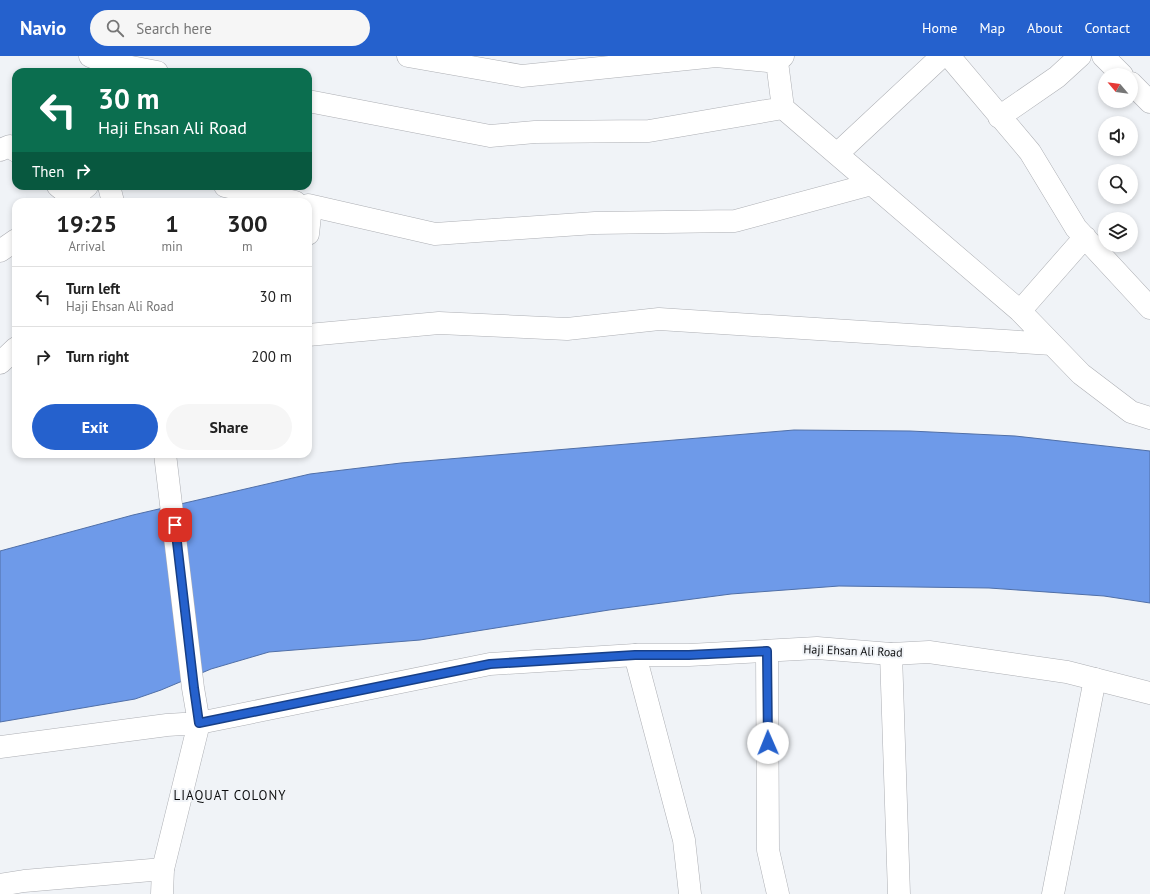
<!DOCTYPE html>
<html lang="en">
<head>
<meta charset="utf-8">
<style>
  :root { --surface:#fff; --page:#f6f6f6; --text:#222; --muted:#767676; --line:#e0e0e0; --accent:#2561cd }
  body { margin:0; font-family:"PT Sans",sans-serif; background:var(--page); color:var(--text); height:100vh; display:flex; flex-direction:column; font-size:15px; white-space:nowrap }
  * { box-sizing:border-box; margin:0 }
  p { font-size:13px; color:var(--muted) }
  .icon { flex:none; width:22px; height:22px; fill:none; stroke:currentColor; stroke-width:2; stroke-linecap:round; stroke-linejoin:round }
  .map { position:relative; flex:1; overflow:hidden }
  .drawer { position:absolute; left:12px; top:142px; width:300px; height:260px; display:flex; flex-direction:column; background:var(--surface); border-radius:12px; box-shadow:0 2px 6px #0003 }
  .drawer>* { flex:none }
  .banner { position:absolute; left:12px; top:12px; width:300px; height:122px; border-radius:12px; box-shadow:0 2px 6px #0003; background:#0b6e4f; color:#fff; overflow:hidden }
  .needle { width:26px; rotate:299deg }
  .fabs { position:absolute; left:1098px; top:12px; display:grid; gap:8px }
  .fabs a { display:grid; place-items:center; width:40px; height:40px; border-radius:50%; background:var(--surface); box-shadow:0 2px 6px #0003; font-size:20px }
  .pin { position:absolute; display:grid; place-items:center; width:34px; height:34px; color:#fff; margin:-17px; border-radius:8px; box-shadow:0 2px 6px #0006 }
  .me { position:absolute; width:44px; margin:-22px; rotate:359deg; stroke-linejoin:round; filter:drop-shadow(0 0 3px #0008) }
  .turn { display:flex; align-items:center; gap:14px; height:84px; padding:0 20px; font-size:18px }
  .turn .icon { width:52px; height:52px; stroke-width:2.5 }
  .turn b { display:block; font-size:28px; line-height:34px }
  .then { display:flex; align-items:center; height:38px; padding:0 20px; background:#0003; gap:8px; font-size:15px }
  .eta { display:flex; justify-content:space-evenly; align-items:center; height:68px; text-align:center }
  .eta b { font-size:24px; font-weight:700; line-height:28px }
  .cta { display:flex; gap:8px; margin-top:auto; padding:8px 20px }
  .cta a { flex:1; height:46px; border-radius:24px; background:var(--accent); color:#fff; font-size:16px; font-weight:700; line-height:46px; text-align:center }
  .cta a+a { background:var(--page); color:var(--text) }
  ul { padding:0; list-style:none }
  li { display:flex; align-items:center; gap:12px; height:60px; padding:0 20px; border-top:1px solid var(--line) }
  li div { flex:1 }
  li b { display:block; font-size:15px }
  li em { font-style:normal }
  header { display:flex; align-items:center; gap:24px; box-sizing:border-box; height:56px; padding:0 20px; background:var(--accent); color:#fff }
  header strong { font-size:19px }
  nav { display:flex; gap:22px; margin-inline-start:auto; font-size:14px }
  .search { width:280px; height:36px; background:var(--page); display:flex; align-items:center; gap:10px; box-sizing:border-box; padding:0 14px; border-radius:22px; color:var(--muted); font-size:15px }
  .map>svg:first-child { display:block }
  .water { fill:#6e9ae9; stroke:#506fa7 }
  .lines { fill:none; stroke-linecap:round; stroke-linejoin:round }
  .street-casing { stroke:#adafb4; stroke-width:23 }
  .secondary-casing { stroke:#adafb4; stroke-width:23 }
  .street { stroke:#fff; stroke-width:22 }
  .secondary { stroke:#fff; stroke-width:22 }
  .route-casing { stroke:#183f85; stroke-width:10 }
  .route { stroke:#2561cd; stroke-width:7 }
  .labels { text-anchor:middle; stroke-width:4; stroke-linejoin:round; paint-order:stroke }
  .street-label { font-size:12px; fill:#0b0c0d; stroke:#f0f3f7 }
  .neighbourhood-label { font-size:13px; letter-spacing:1px; fill:#0b0c0d; stroke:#f0f3f7 }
</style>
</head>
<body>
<header>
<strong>Navio</strong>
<div class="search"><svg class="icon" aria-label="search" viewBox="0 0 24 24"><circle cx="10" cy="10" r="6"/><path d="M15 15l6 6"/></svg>Search here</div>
<nav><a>Home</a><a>Map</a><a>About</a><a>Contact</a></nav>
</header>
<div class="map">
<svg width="1150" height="838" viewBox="0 0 1150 838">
  <rect width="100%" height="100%" fill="#f0f3f7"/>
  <path class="water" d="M794,374l116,1 105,5 135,15v152l-46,-7 -115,-8 -150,-2 -108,8 -122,16 -189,30 -151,12 -58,17 -50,21 -26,9 -135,23v-171l133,-36 177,-41 91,-11z"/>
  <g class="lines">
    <g class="street-casing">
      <path id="street" d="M90,0l15,6 52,10
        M408,0l114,20 194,-20 61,6 6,-6
        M770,0l7,6 6,46
        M949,0l81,96 46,76 74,80
        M1103,0l19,19
        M1131,27l19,19
        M308,45l182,35 45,-4 114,-1 134,-23 237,203 61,63 50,38 19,6
        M999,61l58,-40 23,-21
        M0,94l10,-4 6,5
        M837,98l105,-98
        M58,130l15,12
        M225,130l70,16
        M308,149l127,29 160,-11 140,-2 137,-37
        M308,178l3,-28
        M1020,255l65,-74
        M308,279l131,-12 128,6 92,-10 393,25
        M0,307l16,-15
        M767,595l1,199 10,44
        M891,598l8,240
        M635,599l49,185 6,54
        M0,829l24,-4 139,-12
        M1053,838l42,-215"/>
    </g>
    <g class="secondary-casing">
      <path id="secondary" d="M104,16l2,-16
        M109,130l4,16
        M68,146l19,-16
        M0,195l16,-11
        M0,691l167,-22 32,-2 291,-59 145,-9h54l128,-7 74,6 38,-2 138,20 83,21
        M162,838l1,-25 36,-146 -6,-35 -28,-234"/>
    </g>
    <use href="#street" class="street"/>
    <use href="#secondary" class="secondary"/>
  </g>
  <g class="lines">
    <g class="route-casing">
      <path id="route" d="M175,469l19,163 5,35 291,-59 145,-9h54l78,-4 1,92"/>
    </g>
    <use href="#route" class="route"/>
  </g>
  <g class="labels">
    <g class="street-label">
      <text transform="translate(853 595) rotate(2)" y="4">Haji Ehsan Ali Road</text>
    </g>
    <g class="neighbourhood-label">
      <text x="230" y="744">LIAQUAT COLONY</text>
    </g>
  </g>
</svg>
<div class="fabs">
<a><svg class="needle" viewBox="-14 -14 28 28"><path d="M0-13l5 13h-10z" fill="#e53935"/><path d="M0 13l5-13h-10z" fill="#767676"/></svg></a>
<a><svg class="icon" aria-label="sound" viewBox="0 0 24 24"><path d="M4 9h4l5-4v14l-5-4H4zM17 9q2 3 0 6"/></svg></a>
<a><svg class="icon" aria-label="search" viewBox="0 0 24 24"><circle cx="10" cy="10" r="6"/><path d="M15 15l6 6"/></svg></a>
<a><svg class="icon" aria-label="layers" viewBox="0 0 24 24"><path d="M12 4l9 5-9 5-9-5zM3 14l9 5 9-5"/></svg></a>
</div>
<div class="pin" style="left:175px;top:469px;background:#d93025"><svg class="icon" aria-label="arrive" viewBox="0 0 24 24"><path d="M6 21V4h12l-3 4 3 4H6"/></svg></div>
<svg class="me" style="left:768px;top:687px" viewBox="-20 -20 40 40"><circle r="19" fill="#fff"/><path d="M0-13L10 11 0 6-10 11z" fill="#2561cd"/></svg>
<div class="banner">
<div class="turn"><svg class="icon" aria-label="left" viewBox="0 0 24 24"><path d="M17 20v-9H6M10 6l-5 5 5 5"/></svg><div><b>30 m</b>Haji Ehsan Ali Road</div></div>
<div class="then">Then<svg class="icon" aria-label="right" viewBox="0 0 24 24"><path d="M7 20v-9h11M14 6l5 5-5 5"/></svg></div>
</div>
<section class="drawer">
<div class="eta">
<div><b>19:25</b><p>Arrival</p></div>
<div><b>1</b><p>min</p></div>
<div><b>300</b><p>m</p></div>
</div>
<ul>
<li><svg class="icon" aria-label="left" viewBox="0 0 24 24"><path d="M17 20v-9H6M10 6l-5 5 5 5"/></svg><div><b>Turn left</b><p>Haji Ehsan Ali Road</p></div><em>30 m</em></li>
<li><svg class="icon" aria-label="right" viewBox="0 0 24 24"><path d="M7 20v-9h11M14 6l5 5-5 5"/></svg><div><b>Turn right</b></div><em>200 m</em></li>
</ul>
<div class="cta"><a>Exit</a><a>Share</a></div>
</section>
</div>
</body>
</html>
